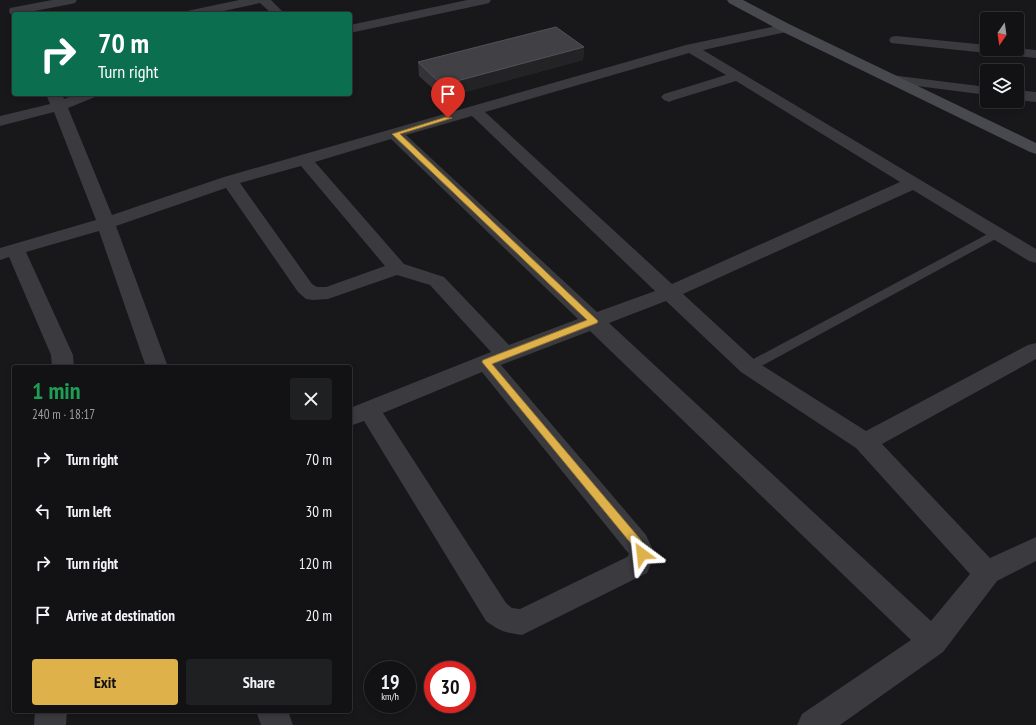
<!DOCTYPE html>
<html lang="en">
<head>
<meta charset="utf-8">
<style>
  :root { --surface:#121214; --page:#1f2022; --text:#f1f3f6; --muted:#9c9ea0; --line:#313234; --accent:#dfb14b }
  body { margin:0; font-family:"PT Sans Narrow",sans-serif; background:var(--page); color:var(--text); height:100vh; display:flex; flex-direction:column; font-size:15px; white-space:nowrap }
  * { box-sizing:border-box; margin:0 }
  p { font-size:13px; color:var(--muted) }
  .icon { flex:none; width:22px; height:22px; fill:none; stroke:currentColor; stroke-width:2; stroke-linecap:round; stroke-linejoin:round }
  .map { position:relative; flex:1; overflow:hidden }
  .drawer { position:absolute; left:12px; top:365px; width:340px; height:348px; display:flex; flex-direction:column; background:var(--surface); border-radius:4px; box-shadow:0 2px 6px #0003,0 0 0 1px var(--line) }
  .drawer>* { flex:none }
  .hud { position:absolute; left:12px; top:12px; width:340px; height:84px; border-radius:4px; box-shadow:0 2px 6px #0003,0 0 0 1px var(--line); background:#0b6e4f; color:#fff; overflow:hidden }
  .needle { width:26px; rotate:193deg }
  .buttons { position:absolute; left:980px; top:12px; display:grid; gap:8px }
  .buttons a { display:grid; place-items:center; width:44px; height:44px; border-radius:4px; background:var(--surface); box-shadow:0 2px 6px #0003,0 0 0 1px var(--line); font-size:20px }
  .speed { position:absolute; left:364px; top:661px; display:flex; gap:8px; font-size:20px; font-weight:700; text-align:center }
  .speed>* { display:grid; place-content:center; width:52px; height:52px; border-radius:50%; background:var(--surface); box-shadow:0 2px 6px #0003,0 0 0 1px var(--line); line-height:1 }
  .speed small { font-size:10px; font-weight:400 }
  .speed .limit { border:6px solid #d22; background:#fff; color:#111 }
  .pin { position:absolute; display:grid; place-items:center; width:34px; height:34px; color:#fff; margin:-41px -17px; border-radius:50% 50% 50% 0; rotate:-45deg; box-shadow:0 0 4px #0007 }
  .pin .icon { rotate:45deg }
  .me { position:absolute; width:44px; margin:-22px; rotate:330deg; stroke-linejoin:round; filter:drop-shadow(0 0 3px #0008) }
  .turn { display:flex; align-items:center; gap:14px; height:84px; padding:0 20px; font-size:18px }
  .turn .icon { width:52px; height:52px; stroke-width:2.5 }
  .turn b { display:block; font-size:28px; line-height:34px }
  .round { display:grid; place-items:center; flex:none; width:42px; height:42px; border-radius:4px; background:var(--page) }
  .overview { display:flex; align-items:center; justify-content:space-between; height:68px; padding:0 20px }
  h1 { font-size:24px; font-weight:600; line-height:30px; color:#1e9e55 }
  .action { display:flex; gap:8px; margin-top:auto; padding:8px 20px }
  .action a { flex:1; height:46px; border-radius:4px; background:var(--accent); color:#111; font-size:16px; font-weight:600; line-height:46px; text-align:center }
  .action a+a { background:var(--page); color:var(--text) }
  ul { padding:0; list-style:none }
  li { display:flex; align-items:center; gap:12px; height:52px; padding:0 20px }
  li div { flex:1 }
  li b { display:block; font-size:15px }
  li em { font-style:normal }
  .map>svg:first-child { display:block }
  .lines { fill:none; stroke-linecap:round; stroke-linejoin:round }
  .lane { fill:#3a3a3f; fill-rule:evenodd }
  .street { fill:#3a3a3f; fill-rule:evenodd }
  .secondary { fill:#48494e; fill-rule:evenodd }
  .wall { fill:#343438 }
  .shaded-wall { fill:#232326 }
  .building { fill:#414145; stroke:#525357 }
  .route { fill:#dfb14b; stroke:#917331 }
</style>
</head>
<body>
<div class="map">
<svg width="1036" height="725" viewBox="0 0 1036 725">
  <rect width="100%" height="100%" fill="#18181a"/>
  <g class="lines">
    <path class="lane" d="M997,229l4,1 2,3 -2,3 -247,134 -5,2 -5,-2 -2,-3 2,-3z"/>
    <path class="street" d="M52,0h25l-2,3 -4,1 -52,10h-9l-1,-3 1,-3z
      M239,0h32l14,14h-13l-12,-11 -50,11h-24l1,-3z
      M467,0h24l-2,3 -4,1 -135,29v-8z
      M786,24l5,1 2,3 -2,3 -88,19 333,199v14l-7,-2 -116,-71 -230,104 74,68 109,69 162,-86 8,-2v16l-154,85 108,114 46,-21v24l-39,20 -54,71 -103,73h-43l5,-11 109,-74 -321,-309 -89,34 145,170 9,19 -8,19 -125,62c-16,-2 -23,-4 -36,-14l-122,-200 -14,5v-18l141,-56 -61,-67 -33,-10 -69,24 -15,1 -7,-1 -8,-7 -72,-104 -110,38 52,141h-22l-47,-136 -73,21 47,103 1,12h-22l-1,-12 -42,-98 -9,3v-12l96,-28 -42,-108 -54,14v-10l50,-12 -4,-10h16l2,5 13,-5h21l-3,3 -27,11 44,107 112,-38 462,-132zM689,53l37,22 -62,19 -3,3 3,3 5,2 5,-2 62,-19 164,101 -228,102 -187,-172zM472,116l183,175 -58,21 -191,-177zM391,139l187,180 -69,26 -65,-68 -40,-13 -89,-102zM301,166l84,100 -59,21h-9l-5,-3 -72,-101zM666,301l75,71 115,76 114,126 -39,47 -322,-298zM482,372l147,182 -2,3 -107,52 -8,-1 -6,-5 -123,-190z
      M896,36l91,9v4l30,-1 19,2v8l-145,-15 -2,-3 2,-3z
      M891,75l96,12v8l-101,-13 -2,-3 2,-3z
      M1017,90l19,2v10l-19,-2z
      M35,711h32l-1,14h-32z
      M256,711h32l5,14h-32z"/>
    <path class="secondary" d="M727,0h16l48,25 245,118v11l-6,-2 -249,-121 -52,-28z"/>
  </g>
  <path class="wall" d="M584,47l-1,13 -140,38 -24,-22 -1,-14z"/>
  <path class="shaded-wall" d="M584,47l-1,13 -140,38 -1,-13z"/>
  <path class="building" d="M556,27l28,20 -142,38 -24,-23z"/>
  <path class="route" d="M446,117l6,1 -52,16 198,187 -1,2 -105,41 149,176 6,14 -1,3 -4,2 -4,-2 -5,-11 -151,-184 1,-2 104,-40 -195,-186z"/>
</svg>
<div class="buttons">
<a><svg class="needle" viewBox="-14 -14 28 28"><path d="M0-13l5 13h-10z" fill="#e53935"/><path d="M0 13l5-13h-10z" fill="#9c9ea0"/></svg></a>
<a><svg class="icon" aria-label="layers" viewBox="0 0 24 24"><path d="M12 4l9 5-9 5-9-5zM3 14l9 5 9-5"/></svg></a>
</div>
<div class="speed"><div>19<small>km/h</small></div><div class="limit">30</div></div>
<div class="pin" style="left:448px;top:118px;background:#d93025"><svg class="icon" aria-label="arrive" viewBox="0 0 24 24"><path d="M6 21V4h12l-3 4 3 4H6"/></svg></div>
<svg class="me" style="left:642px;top:554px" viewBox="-20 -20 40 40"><path d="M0-17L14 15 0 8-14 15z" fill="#dfb14b" stroke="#fff" stroke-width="4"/></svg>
<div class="hud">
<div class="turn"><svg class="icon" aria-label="right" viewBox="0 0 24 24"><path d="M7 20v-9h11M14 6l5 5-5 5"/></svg><div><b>70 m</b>Turn right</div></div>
</div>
<section class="drawer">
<div class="overview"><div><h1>1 min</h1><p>240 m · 18:17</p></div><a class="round"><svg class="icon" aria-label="close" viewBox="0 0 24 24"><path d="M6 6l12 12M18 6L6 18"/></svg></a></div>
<ul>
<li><svg class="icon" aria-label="right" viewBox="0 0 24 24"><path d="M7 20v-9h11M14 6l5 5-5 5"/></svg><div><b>Turn right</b></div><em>70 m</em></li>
<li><svg class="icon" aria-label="left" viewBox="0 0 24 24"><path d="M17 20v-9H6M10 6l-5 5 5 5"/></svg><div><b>Turn left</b></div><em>30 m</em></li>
<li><svg class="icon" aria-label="right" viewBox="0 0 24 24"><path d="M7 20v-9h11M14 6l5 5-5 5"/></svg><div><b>Turn right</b></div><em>120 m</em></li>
<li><svg class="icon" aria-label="arrive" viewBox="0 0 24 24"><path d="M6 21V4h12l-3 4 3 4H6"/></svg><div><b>Arrive at destination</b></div><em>20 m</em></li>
</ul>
<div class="action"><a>Exit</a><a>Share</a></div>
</section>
</div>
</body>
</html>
